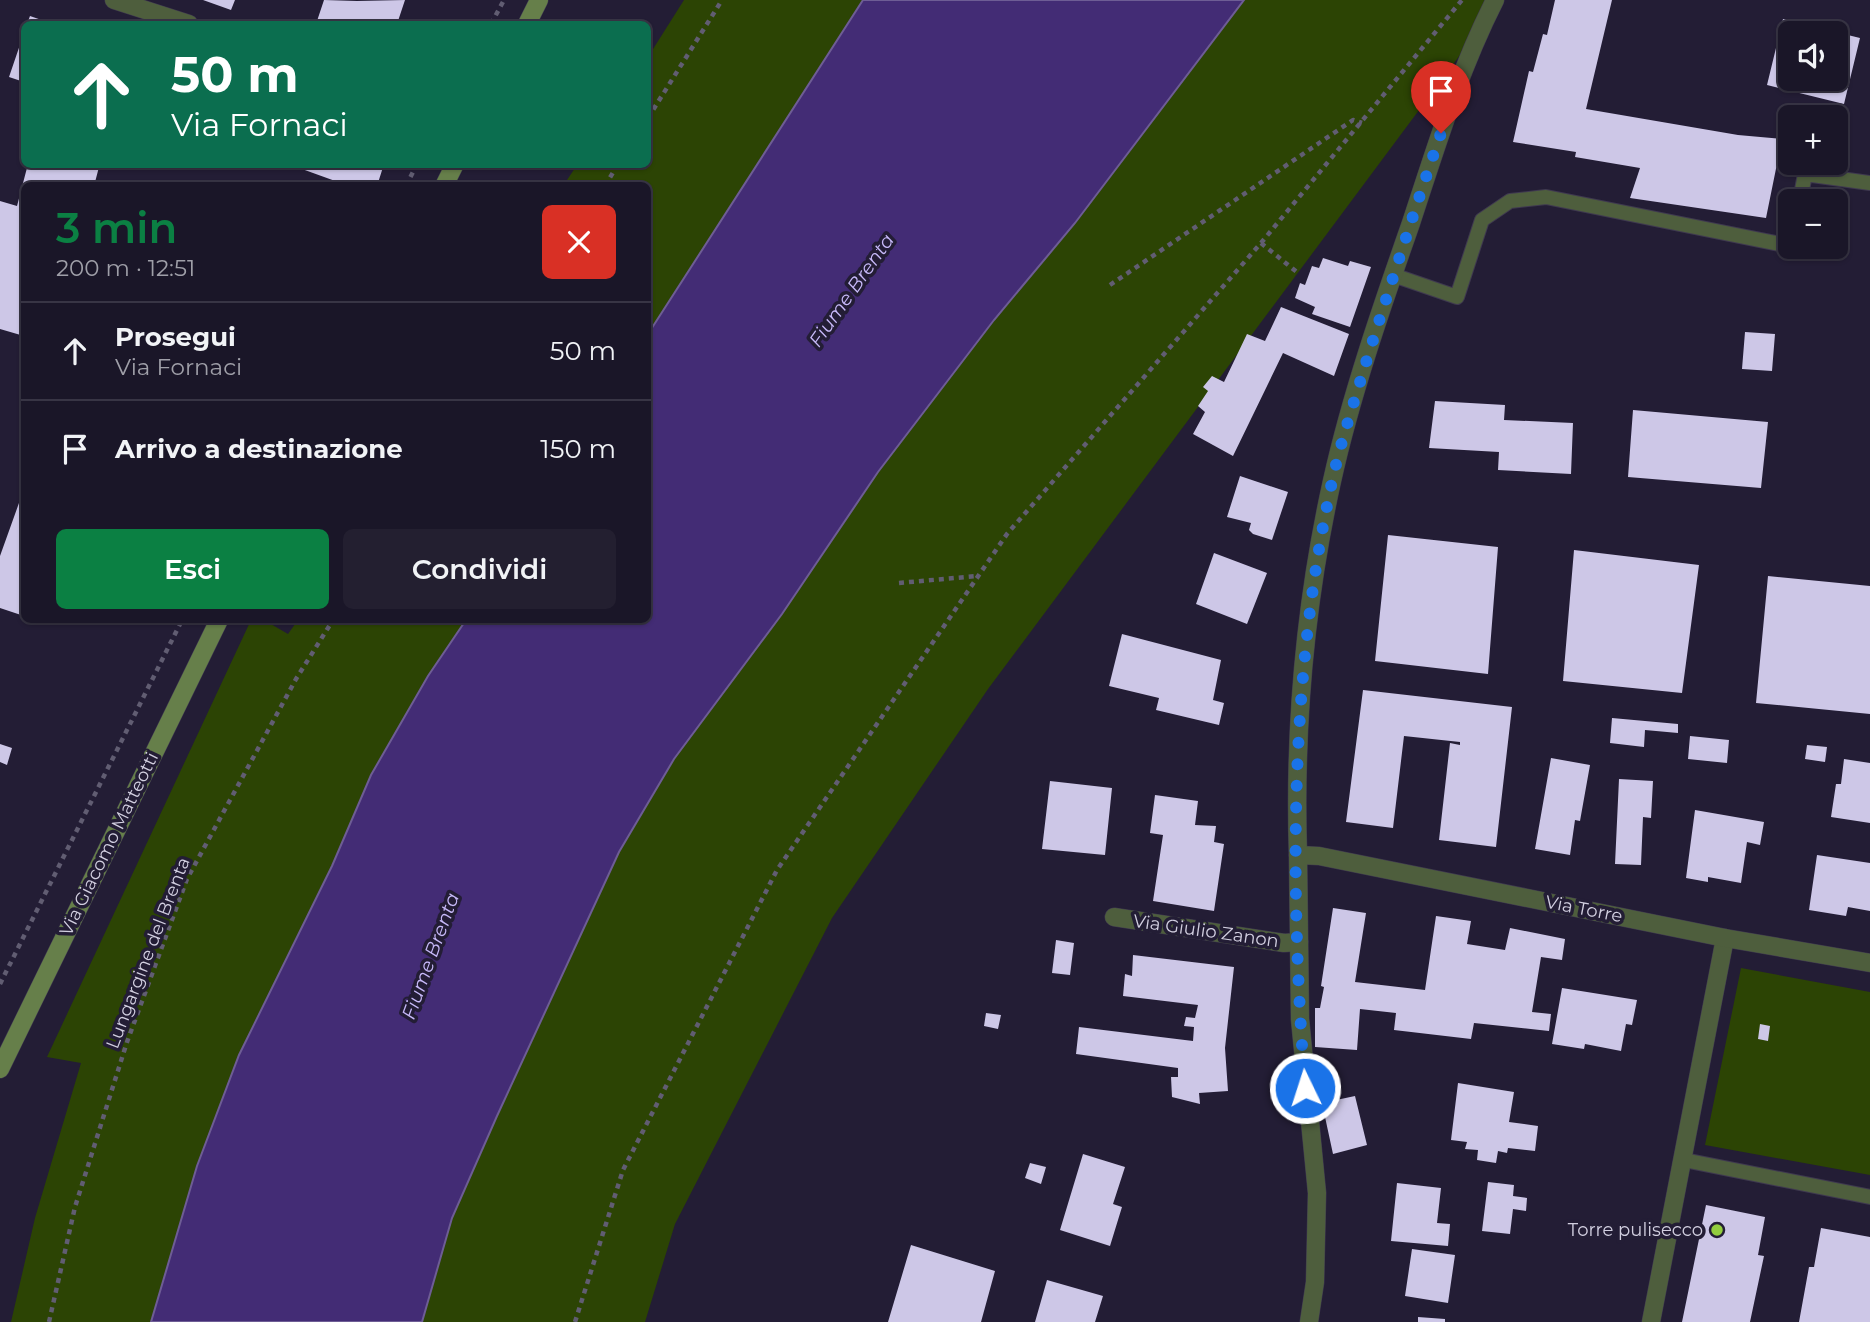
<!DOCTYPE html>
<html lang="it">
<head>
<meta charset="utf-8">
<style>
  :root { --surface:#1a1628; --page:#231f30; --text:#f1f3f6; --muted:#9f9fa8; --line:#383545; --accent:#0b8043 }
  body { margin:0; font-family:Montserrat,sans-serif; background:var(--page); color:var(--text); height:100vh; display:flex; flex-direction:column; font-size:26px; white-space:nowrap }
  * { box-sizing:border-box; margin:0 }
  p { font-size:23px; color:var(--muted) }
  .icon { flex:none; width:38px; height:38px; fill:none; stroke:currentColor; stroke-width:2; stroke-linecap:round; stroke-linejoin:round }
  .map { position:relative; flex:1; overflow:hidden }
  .drawer { position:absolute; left:21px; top:182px; width:630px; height:441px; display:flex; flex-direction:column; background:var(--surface); border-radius:10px; box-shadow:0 2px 5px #0004,0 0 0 2px var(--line) }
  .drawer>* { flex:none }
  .top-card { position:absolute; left:21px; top:21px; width:630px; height:147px; border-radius:10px; box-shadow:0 2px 5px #0004,0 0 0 2px var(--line); background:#0b6e4f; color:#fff; overflow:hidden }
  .fabs { position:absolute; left:1778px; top:21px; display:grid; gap:14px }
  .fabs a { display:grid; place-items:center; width:70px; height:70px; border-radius:10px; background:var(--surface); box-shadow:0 2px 5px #0004,0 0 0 2px var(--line); font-size:35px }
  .pin { position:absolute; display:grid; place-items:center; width:60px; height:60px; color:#fff; margin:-72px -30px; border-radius:50% 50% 50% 0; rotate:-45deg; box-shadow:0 0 7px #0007 }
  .pin .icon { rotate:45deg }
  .me { position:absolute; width:77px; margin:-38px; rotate:356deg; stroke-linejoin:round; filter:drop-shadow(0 0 5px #0008) }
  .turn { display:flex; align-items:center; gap:24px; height:147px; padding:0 35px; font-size:32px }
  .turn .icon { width:91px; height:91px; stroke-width:2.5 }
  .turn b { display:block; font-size:49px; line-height:60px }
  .round { display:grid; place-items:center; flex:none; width:74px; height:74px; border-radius:10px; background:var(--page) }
  .overview { display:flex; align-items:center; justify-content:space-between; height:119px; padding:0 35px }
  h1 { font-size:42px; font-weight:600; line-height:52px; color:var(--accent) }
  .primary-button { display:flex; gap:14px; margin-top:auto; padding:14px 35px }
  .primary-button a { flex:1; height:80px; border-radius:10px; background:var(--accent); color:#fff; font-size:28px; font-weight:600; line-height:80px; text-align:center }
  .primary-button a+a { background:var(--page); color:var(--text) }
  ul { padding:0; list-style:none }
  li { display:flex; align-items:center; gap:21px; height:98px; padding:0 35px; border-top:2px solid var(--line) }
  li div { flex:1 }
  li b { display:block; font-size:26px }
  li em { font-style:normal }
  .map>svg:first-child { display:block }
  .green { fill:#2c4404 }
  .water { fill:#432c75; stroke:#6e5d95; stroke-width:2 }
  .building { fill:#cdc7e7; fill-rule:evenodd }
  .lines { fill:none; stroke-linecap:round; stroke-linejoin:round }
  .service-casing { stroke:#3f3950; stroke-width:16 }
  .minor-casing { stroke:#3f3950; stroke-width:19 }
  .tertiary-casing { stroke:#3f3950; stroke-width:19 }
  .secondary-casing { stroke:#3f3950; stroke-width:19 }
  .path { stroke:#615d72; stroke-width:4.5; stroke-dasharray:5 5; stroke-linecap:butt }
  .service { stroke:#4e5e3d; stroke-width:14 }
  .minor { stroke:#4e5e3d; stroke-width:18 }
  .tertiary { stroke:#4e5e3d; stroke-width:18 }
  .secondary { stroke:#667f4a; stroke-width:18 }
  .route { stroke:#1a73e8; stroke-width:12; stroke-dasharray:0 21.6 }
  .poi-dot { fill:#92cd3e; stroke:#231d35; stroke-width:2.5 }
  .labels { text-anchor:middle; stroke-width:7; stroke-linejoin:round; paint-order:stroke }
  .street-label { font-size:18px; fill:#d2cfe0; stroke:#231d35 }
  .poi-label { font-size:18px; fill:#d2cfe0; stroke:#231d35; text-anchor:end }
  .water-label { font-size:19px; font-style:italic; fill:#c7b9f9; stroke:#231d35 }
</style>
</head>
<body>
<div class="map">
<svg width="1870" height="1322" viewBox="0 0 1870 1322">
  <rect width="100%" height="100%" fill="#231d35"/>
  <path class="green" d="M684,0h179l-215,334v-148h-85l14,-21 71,-1v-107z
    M1244,0h257l-513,689 -156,229 -157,306 -30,98h-223l30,-104 45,-102 122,-264 55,-93 108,-145 96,-142 116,-152 81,-97z
    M251,620h13l24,14 10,-14h168l-38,56 -57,99 -39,91 -93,189 -42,111 -46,156h-140l24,-104 46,-155 -34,-6z
    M1741,968l129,24v183l-165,-30z"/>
  <path class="water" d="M863,0h381l-169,223 -81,97 -116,152 -96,142 -108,145 -55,93 -122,264 -45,102 -30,104h-271l46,-156 42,-111 93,-189 39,-91 57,-99 38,-56h182v-286z"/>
  <path class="building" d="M203,0h32l-4,10z
    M324,0l33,1 48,-1 -8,24h-81z
    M1555,0h57l-26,109 152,26 44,4 -16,79 -136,-20 10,-30 -65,-11 1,-5 -63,-10 16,-71 4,1 10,-38 4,1z
    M30,16l23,8h-26z
    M1783,19l77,19 -16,66 -77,-19zM1790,33h46v46h-46z
    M24,33v49l-15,-5z
    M28,164l71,3 -5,19h-70v150l-24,-7v-128l17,5z
    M270,164h19l-2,6z
    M304,164h80l-7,22h-28l-47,-17z
    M1323,258l25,8 2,-5 21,6 -21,60 -38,-13 3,-7 -20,-9 5,-15 5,2 7,-19 7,2z
    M1281,307l68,27 -15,42 -51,-23 -50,103 -40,-22 12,-22 -7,-6 10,-15 -5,-4 9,-11 12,6 23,-48 18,7z
    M1745,332l30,2 -3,37 -30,-2z
    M1435,401l70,4 -1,15 69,3 -2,51 -73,-4 1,-18 -70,-4z
    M1633,410l135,12 -7,66 -133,-11z
    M1240,476l48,16 -16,48 -19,-6 -4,-4 2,-7 -24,-6z
    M24,489v127l-24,-8v-52z
    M1388,535l110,12 -10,127 -113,-13z
    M1574,550l125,15 -17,128 -119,-12z
    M1214,553l53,20 -20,51 -51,-20z
    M1768,576l102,10v128l-114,-11z
    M1122,634l99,26 -8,40 11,3 -5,22 -63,-15 3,-12 -50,-12z
    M1363,690l149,17 -16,140 -57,-7 11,-97 10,2v-3l-56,-6 -11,92 -47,-6z
    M1612,718l66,6v9l-33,-3 -1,17 -34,-4z
    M1690,736l39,4 -2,23 -39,-4z
    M0,744l12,4 -5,17 -7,-3z
    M1807,745l20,2 -2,15 -20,-3z
    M1551,758l39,7 -10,56 -5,-1 -5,35 -35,-6z
    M1844,759l26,4v60l-39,-6 5,-33h5z
    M1619,779l34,2 -2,37 -8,-1 -2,48 -26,-1z
    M1050,781l62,7 -7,67 -63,-6z
    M1155,795l43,6 -3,24 21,1 -2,16 10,2 -10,67 -61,-10 10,-66 -13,-2z
    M1695,810l69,12 -4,23 -13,-3 -6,41 -33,-6v5l-22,-4z
    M1817,855l53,8v48l-22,-4 -2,9 -37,-6z
    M1333,908l33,5 -11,69 70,8 11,-74 35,5 -4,23 38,6 5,-22 55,11 -3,21 -21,-3 -9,55 19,2 -2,17 -75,-8 -3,16 -77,-9 2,-17 -36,-4 -3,41 -42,-3v-39h5l4,-21 -3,-1z
    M1056,940l18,3 -4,32 -18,-2z
    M1133,955l101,12 -9,81 3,43 -29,2 1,11 -28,-7 -1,-20h7v-9l-102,-14 3,-27 114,14 1,-14 -10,-1 2,-9 9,1 3,-13 -75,-9 2,-22 7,2z
    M1562,988l75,12 -5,25 -6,-1 -5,27 -36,-7 -1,5 -32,-5z
    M986,1013l15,2 -3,14 -14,-3z
    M1760,1024l10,2 -2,15 -10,-2z
    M1458,1083l56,9 -5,30 29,4 -3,25 -27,-3 -1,5 -9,-2 -2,12 -19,-3 1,-10 -13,-1 2,-7 -16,-2z
    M1355,1096l12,49 -34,9 -11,-51z
    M1083,1154l42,13 -12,37 9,3 -12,39 -50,-16z
    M1030,1163l16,4 -5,17 -16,-6z
    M1488,1182l26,3 -1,11 14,2 -1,13 -13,-2 -3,25 -28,-3z
    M1397,1183l44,5 -4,35 13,1 -2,22 -57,-5z
    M1706,1205l59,12 -7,38 6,1 -14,66h-68z
    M1821,1228l49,9v85h-71l10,-55h5z
    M911,1245l84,26 -14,51h-93z
    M1412,1249l43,6 -7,48 -43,-7z
    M1047,1280l56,16 -8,26h-60z
    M1418,1317l27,2v3h-27z"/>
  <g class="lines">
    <g class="service-casing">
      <path id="service" d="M1800,201l5,-27 65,9
        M1393,275l64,22 25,-77 28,-19 36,-4 244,49
        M1684,1160l186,37"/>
    </g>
    <g class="minor-casing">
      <path id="minor" d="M114,0l75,24
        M1298,855c-4,-125 7,-252 34,-374 19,-86 50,-175 79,-258 25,-76 48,-152 84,-223
        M1114,917l170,26 15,-1
        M1651,1322l74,-384"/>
    </g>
    <g class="tertiary-casing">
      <path id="tertiary" d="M1309,1322l6,-40 2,-89 -17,-174 -2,-164 21,1 406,82 145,25"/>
    </g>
    <g class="secondary-casing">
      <path id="secondary" d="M527,24l12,-24
        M444,186l11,-22
        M0,1069l219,-449"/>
    </g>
    <path class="path" d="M491,24l13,-24
      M648,118l74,-118
      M406,186l11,-22
      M605,186l13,-22
      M1261,243l37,30
      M1110,285l243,-165 9,3
      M899,583l78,-7
      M0,984l182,-364
      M49,1322l26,-115 52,-165 60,-163 109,-200 37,-59
      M575,1322l48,-152 154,-300 230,-336 254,-291 201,-243"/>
    <use href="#service" class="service"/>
    <use href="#minor" class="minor"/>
    <use href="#tertiary" class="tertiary"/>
    <use href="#secondary" class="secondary"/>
  </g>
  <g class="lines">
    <path class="route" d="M1305,1088c-15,-200 -16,-410 27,-606 9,-42 23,-82 35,-123 24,-75 48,-151 74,-226"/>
  </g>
  <circle class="poi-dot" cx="1717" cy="1230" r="7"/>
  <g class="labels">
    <g class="street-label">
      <text transform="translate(109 844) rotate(-64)" y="6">Via Giacomo Matteotti</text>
      <text transform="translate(1584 909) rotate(11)" y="6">Via Torre</text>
      <text transform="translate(1206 931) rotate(8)" y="6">Via Giulio Zanon</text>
      <text transform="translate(148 953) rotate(-69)" y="6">Lungargine del Brenta</text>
    </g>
    <g class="poi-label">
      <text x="1703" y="1236">Torre pulisecco</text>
    </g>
    <g class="water-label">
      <text transform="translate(851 290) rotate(-55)" y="7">Fiume Brenta</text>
      <text transform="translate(430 956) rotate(-70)" y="7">Fiume Brenta</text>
    </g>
  </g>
</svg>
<div class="fabs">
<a><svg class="icon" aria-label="sound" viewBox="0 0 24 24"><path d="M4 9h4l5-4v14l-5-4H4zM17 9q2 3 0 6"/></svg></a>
<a>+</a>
<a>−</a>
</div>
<div class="pin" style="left:1441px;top:133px;background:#d93025"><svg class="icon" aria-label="arrive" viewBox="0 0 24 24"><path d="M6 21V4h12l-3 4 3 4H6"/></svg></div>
<svg class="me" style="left:1305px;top:1088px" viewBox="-20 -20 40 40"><circle r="17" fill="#1a73e8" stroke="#fff" stroke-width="3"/><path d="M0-11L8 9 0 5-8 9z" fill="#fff"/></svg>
<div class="top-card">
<div class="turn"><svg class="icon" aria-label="ahead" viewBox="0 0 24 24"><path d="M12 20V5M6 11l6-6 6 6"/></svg><div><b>50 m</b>Via Fornaci</div></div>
</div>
<section class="drawer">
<div class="overview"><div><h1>3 min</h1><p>200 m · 12:51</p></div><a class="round" style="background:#d93025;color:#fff"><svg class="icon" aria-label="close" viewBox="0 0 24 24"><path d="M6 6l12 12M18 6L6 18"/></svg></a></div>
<ul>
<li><svg class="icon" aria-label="ahead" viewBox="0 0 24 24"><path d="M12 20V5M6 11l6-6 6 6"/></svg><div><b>Prosegui</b><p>Via Fornaci</p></div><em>50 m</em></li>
<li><svg class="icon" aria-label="arrive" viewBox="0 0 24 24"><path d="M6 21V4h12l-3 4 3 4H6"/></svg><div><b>Arrivo a destinazione</b></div><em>150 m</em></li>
</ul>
<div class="primary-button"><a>Esci</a><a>Condividi</a></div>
</section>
</div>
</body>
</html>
